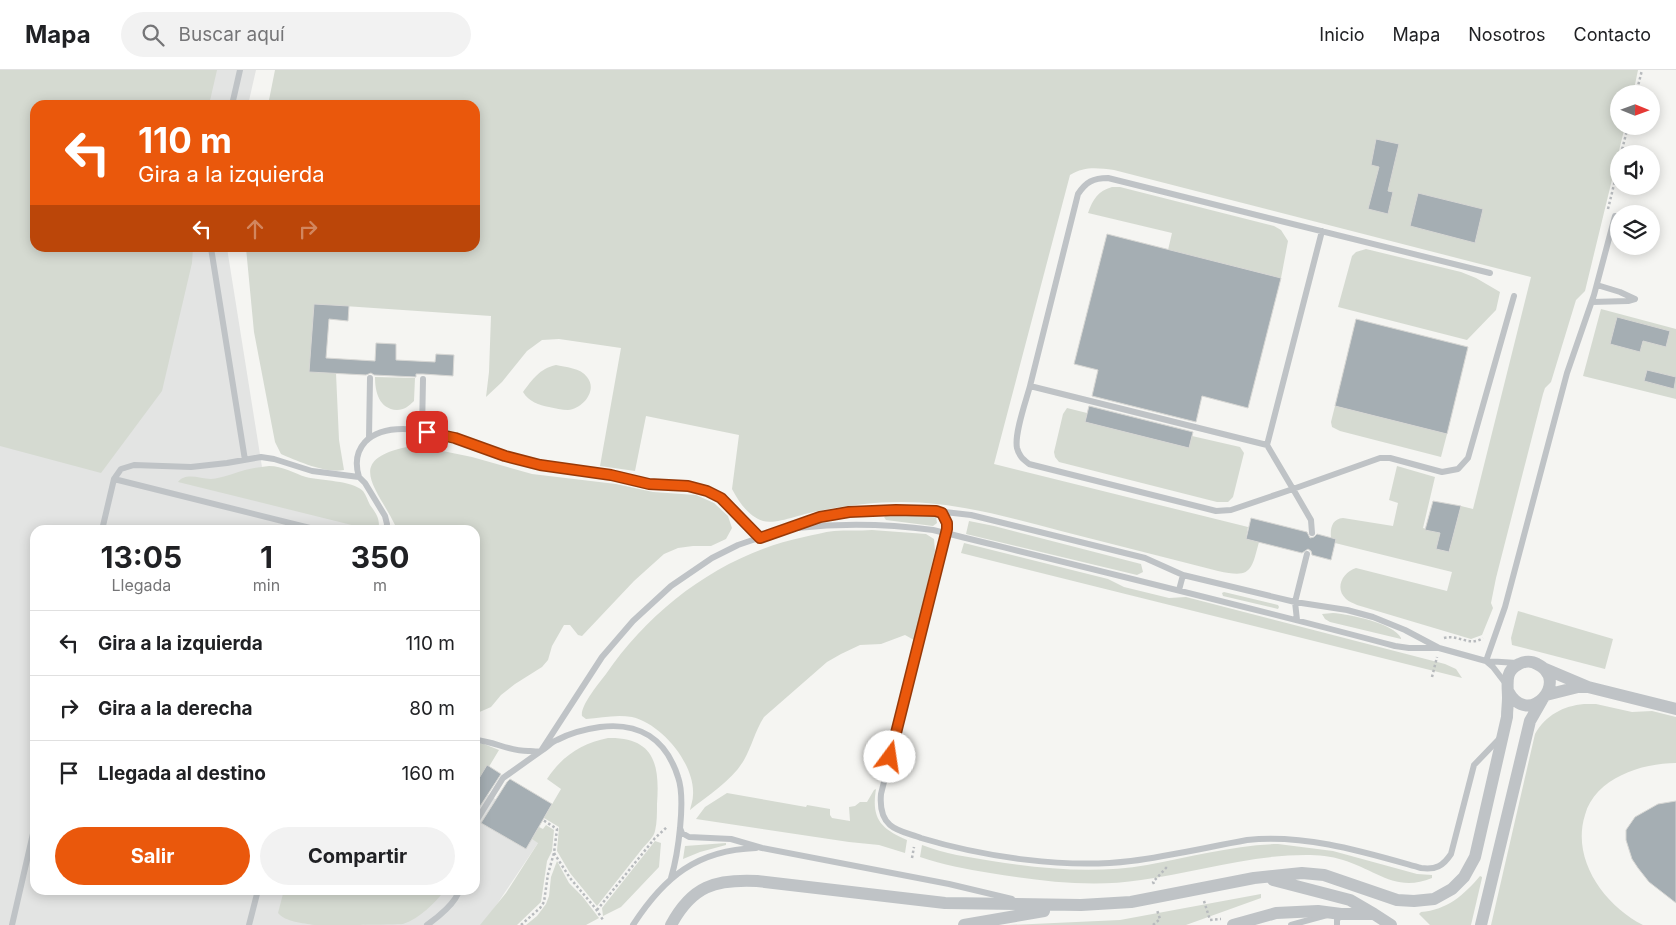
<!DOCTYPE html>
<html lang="es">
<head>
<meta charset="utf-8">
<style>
  :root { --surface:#fff; --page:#f2f2f2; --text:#202124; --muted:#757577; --line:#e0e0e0; --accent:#ea580c }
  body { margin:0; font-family:Inter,sans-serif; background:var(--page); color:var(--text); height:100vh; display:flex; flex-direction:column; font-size:19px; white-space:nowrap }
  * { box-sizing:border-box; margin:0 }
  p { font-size:16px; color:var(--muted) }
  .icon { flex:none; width:28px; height:28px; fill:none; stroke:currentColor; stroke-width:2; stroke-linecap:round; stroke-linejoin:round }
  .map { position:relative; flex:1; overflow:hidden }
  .sheet { position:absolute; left:30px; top:455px; width:450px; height:370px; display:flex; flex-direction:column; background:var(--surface); border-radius:15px; box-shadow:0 2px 12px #0003 }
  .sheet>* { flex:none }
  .hud { position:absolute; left:30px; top:30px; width:450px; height:152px; border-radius:15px; box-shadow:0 2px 12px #0003; background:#ea580c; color:#fff; overflow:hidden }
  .needle { width:32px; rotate:91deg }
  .tools { position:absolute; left:1610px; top:15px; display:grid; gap:10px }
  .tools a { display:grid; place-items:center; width:50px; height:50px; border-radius:50%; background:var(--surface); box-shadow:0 2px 12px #0003; font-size:25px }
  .pin { position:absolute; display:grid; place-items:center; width:42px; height:42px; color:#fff; margin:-21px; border-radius:10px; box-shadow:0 2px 8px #0006 }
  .me { position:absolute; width:55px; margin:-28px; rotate:14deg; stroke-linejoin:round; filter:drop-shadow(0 0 4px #0008) }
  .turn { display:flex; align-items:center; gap:18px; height:105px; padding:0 25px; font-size:22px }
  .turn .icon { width:65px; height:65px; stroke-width:2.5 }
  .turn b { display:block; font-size:35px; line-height:42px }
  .lanes { display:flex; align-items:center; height:48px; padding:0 25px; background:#0003; justify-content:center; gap:25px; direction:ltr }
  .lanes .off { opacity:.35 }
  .eta { display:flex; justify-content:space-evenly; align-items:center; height:85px; text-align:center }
  .eta b { font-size:30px; font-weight:700; line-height:35px }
  .primary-button { display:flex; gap:10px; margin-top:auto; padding:10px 25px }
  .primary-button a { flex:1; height:58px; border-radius:30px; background:var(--accent); color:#fff; font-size:20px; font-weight:700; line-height:58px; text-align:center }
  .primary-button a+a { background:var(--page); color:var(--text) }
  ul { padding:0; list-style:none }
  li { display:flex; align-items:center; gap:15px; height:65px; padding:0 25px; border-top:1px solid var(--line) }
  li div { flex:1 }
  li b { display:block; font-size:19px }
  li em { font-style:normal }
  header { display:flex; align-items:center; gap:30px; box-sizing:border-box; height:70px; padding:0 25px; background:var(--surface); border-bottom:1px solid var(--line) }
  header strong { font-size:24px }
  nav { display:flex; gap:28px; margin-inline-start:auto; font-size:18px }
  .search { width:350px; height:45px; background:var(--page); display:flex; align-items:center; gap:12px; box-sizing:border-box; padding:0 18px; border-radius:28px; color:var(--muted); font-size:19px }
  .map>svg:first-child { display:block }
  .built { fill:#e3e4e3 }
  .green { fill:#d5dad1 }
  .building { fill:#a5aeb3; stroke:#d7d7d4 }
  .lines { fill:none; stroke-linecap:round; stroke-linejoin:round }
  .path { stroke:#b7babd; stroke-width:2.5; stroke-dasharray:2.5 2.5; stroke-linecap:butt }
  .lane { stroke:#bfc3c6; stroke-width:6 }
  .street { stroke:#bfc3c6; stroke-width:12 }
  .route-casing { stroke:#983908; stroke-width:12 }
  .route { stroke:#ea580c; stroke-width:9 }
</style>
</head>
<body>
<header>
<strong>Mapa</strong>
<div class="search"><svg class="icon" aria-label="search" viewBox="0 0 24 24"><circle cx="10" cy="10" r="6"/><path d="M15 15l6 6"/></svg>Buscar aquí</div>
<nav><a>Inicio</a><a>Mapa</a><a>Nosotros</a><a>Contacto</a></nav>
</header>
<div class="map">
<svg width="1676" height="855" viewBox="0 0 1676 855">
  <rect width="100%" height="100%" fill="#f5f5f2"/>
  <path class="built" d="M0,0h256l-8,35h-213v143h192l35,219 7,31 109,32h-343v360h256l69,35h-360z
    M475,716l64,41 -1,16 -55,82h-119l22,-35h89z"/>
  <path class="green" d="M0,0h217l-8,35h-174v143h158l-1,15 -30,128 -61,82 -101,-27z
    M275,0h1363l-5,24h-14v32h6l-40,165 -9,9 -25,82 -6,6 -2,6 -47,184 -5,25 2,5 -11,27 -11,4 -114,-34c-3,-2 -8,-3 -11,-6 -12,-11 -3,-27 10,-31l91,23 5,-19 -117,-29 1,-4 -5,-1c-1,-10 1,-19 12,-20l50,8 5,-23 -9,-3 8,-34 38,11 -12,51 17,5 -3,16 12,3 12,-46 12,3 58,-232 -417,-107c-17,-2 -29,-4 -44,5l-76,289 254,63 -2,12 13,3c-8,30 -8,36 -41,29 -52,-13 -105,-27 -157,-40 -53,-14 -106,-29 -160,-29 -28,0 -56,4 -83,9 -14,2 -42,14 -55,10 -15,-5 -24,-19 -31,-32l7,-54 -93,-19 -11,55 -35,-5 21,-118 -62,-9 -17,1 -15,11 -25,31 -16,15 3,-25 2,-56 -176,-12 -6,67 27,2 3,67 5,30c-17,4 -47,-9 -63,-16l-6,-12 -21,-110 -8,-84h229v-143h-207z
    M1112,117h8l154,39 7,4 7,11 -7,37 -113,-28 4,-17 -84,-20c5,-14 10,-22 24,-26z
    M1366,179l95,23 15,6 24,14 -4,18 -29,30 -129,-33 14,-51 4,-4z
    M1601,239l75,20v70l-93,-23z
    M556,295c9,2 25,3 31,12 11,13 -4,32 -19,33 -6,0 -13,-2 -19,-3 -10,-2 -20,-5 -26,-15 10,-13 16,-23 33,-27z
    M375,307l40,1 -1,23c-5,5 -10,9 -17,9 -18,-1 -22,-18 -22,-33z
    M1335,336l112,28 -6,23 -101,-26 -8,-4 -1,-5z
    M1067,338l20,5 -2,9 104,26 3,-12 48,11 4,6 -11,44 -5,5h-11l-158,-40 -4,-5 -1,-5 9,-38z
    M407,377h16l49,10 60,17 84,10 37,8 43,3 18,8 14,13 4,12 -6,11 -15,7h-18l-15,2 -14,6 -30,27 -52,55 -4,-1 -8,-10h-6l-12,21 -4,14 -6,7 -27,17 -14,11 -10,12 -16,7v-184h-68l-8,-2 -4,-3c-18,-37 -51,-65 12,-78z
    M269,396c14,0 24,7 37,11 15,4 46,3 57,14 3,4 5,10 7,14 6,8 11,15 8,25h-6l-194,-48c8,-10 22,-3 33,-3 12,-1 23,-6 34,-9 8,-2 16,-3 24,-4z
    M887,445l49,2 1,6 -4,3 -47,-6 -2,-3z
    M969,451l25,5 147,38 2,8 -6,3 -171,-41z
    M872,460l54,4 8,5 1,12 -21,89 -9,-5 -24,9 -21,1 -19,9 -14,8 -63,55c-9,14 -12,29 -20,43 -12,21 -36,35 -54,50 1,-5 3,-10 3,-15 2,-31 -31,-71 -61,-78 -16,-3 -31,1 -46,2l-4,-3c-2,-10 17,-33 24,-42 46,-67 117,-120 198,-137 10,-2 20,-5 30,-6 12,-1 25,0 38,-1z
    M964,473l144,36 16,8 45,11 17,-1 259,67 11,5 6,9 -501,-125z
    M1224,522l54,13 1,2 -1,2 -55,-13 -1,-3z
    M1518,541l95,28 -8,30 -93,-24 -1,-7z
    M1333,543c15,1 61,10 68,25v1l-71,-17 -5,-3 -3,-5z
    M1584,634h12l36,8 20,-1 24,6v46c-34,0 -81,15 -91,52 -14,44 19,90 58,110h-152l44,-191c11,-19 28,-28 49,-30z
    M608,668c46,-1 52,26 49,66 0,9 0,19 -2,27 -1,6 -9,13 -13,18 -15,19 -30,38 -45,57l-27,-33 -13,-22 2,-24 -15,-9 17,-29 -14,-10c15,-23 35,-36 61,-41z
    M475,673l9,1 15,6 -24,40z
    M876,719c-5,30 5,40 31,51l-2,13 -26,-8 -30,-3 -153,-23 9,-12 22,-14 79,14 1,-2 23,4v6l2,3 18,3 -1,-14 6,-1 5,-4h7l7,-12z
    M546,755l8,5 -2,21 -5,10 -6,41 -24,23h-37l26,-32 32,-50 -6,-4 7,-12 4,2z
    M655,771l6,2 -2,24 -38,40 -18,9 -1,-8z
    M726,773v2l-26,7 -17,7 2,-13z
    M1278,774l55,7 84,23 15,1v3c-36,15 -56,-8 -89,-18 -12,-4 -25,-5 -37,-5 -56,0 -110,17 -165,25 -50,8 -101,1 -151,-7 -24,-4 -47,-8 -70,-16l2,-12c23,9 46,12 70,16 51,8 104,13 155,4 44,-8 87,-20 131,-21z
    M557,791l12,22 13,13 17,22 -13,7h-60l11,-9 9,-12 3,-8 2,-19z
    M1480,806l2,1v1l-11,47h-41l-11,-11 2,-2c26,-2 43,-17 59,-36z
    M284,820h161c-11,14 -25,28 -42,34 -9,1 -76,1 -89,1 -10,-2 -29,-3 -36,-12z
    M1261,824v4l-75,27h-178l112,-5z"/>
  <path class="building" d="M1376,69l23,5 -11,47 5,1 -5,22 -20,-5 11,-42 -8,-2z
    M1418,123l65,16 -8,34 -65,-17z
    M1107,164l174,44 -33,130 -46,-12 -6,26 -104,-26 6,-26 -24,-6z
    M314,234l35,2 -1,15 -19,-2 -3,39 49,3 1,-18 20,1v16l39,2 1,-8 18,1 -1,21 -30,-2h-7v3l-42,-2 -3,-2 -5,2 -57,-3z
    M1617,247l53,14 -4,16 -23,-6 -3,11 -30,-8z
    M1356,249l112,28 -21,87 -112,-28z
    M1647,300l29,7 -2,12 -30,-8z
    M1089,336l104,26 -4,16 -104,-26z
    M1433,431l28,5 -12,46 -13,-3 4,-16 -15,-3z
    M1251,448l56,14 3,6 4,-1 3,-3 19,5 -5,21 -19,-5 -1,-4 -3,-2 -6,4 -56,-14z
    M487,695l14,9 -26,40v-29z
    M510,709l42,25 -26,45 -45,-26 26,-41z
    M1676,731v102l-27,-21 -11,-14 -6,-9 -6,-19v-10l9,-13 23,-13z"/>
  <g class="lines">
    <path class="path" d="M1636,24l6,-24
      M1621,84l7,-28
      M1608,139l11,-45
      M1444,568c14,-4 25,9 39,0
      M1432,607l5,-20
      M554,783l16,25 26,31 7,11
      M912,788l2,-11
      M1154,814l-1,-2 13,-14v-3
      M1204,831l6,19 11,-1
      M597,840l58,-72 12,-11
      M521,855l19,-17 4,-6 4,-28 6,-21 3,-24 -14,-9
      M1153,855l7,-6 -3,-9"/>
    <path class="lane" d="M232,35l8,-35
      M1651,158l2,1
      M1611,161h8
      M211,178l34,212
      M1490,203l-382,-95c-15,0 -22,4 -30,16l-48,192 237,59 26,44 87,-31h10l52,14 16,-3 10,-11 46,-162
      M1597,215l23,7 15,7
      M1592,232l36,-1 7,-2
      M1030,316c-4,15 -16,48 -13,62 2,8 6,11 12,16l187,47 15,-1 62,-21 18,31 1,13
      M422,361l1,-52
      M369,368l1,-60
      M1267,375l55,-214
      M359,407c-4,-13 -3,-25 6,-35 36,-37 134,16 177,23 26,5 53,7 79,12 10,2 19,6 29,7 19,2 38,0 56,7 23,7 37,31 54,47
      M114,409l204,51
      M940,442l6,5 1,12 -66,265c-1,11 0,23 9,31 8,7 21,9 31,13 63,19 145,31 210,23 39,-5 77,-14 116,-21 60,-6 117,12 174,28 15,2 22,-2 30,-14l23,-89 26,-27
      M797,458c46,-5 91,-4 136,2 155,38 309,75 462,116l14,2h28
      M102,460l12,-51 7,-10 13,-4 57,2 36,-4 34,-6 13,2 38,12 47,6 6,6 20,33 2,8 -1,6
      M1179,520l4,-15
      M1297,550l-2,-18 12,-48
      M1506,614l-13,-17 -7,-6 31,2
      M475,670c20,1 34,12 55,11 3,0 8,1 11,0 6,-3 10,-9 16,-11 13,-7 29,-11 43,-13 39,-5 66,12 78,50 8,22 0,78 -7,101
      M475,753l28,-45 38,-27 61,-94 31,-36 38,-35 41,-28 26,-13 82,-28 15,-3 14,-2 47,-2 40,1 35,4 174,43 38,17 112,27 52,8 26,7 32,13 34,18 47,13 19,-54 62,-234 27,-78 21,-79 4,1
      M680,758l2,5 7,4 42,2 31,9 187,36 63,15
      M12,855l23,-100
      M249,855l9,-35
      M427,855c10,-7 30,-23 32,-35
      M633,855c31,-48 64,-75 123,-77
      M1291,855l36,-10
      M1337,855v-5l4,-6"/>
    <path class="street" d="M1543,598l45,19 88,22
      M1546,625l32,-8h10
      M1273,810l77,20 24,14
      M671,855c21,-39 44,-46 86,-44l188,22 136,2 50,-3 123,-24 48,-5 22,2 73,25 17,1 20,-2 18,-10 12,-12 11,-20 32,-140c0,-7 1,-13 1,-19 0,-14 -4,-27 11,-34 6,-3 13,-3 18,0 34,16 -8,66 -29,27
      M964,855l80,-14
      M1233,855l43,-12 42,-2 23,3h33l17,11
      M1481,855l49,-204 12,-21"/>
  </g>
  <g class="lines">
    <g class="route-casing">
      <path id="route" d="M427,362l28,6 50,18 35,9 71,10 38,9 39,2 19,5 14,7 39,40 60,-21 29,-5 47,-2 40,1 6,2 5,10v6l-57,228"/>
    </g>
    <use href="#route" class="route"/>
  </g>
</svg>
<div class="tools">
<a><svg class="needle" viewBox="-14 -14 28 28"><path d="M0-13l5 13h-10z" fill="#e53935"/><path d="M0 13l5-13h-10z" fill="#757577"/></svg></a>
<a><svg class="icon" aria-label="sound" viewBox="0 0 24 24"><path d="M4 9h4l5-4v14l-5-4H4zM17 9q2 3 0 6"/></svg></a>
<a><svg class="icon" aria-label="layers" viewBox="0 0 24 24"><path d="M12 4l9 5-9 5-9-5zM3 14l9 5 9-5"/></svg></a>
</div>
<div class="pin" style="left:427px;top:362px;background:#d93025"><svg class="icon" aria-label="arrive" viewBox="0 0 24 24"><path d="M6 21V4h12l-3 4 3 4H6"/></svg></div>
<svg class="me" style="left:890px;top:687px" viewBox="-20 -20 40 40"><circle r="19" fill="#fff"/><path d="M0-13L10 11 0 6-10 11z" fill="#ea580c"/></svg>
<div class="hud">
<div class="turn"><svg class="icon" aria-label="left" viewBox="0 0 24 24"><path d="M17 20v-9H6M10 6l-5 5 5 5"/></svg><div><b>110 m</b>Gira a la izquierda</div></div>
<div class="lanes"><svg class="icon" aria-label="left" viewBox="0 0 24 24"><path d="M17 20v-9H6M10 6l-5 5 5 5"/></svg><svg class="icon off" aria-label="ahead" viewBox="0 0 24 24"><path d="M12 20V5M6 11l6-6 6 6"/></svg><svg class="icon off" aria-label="right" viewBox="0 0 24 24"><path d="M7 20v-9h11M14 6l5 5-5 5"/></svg></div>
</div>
<section class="sheet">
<div class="eta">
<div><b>13:05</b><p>Llegada</p></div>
<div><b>1</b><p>min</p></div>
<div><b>350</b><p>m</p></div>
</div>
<ul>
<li><svg class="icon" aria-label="left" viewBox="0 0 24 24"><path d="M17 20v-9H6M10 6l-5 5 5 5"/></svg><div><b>Gira a la izquierda</b></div><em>110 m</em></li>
<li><svg class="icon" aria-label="right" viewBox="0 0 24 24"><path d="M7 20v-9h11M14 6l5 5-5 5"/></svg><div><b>Gira a la derecha</b></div><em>80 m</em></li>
<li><svg class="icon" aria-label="arrive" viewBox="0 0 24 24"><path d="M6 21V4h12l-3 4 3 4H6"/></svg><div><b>Llegada al destino</b></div><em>160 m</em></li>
</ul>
<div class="primary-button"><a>Salir</a><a>Compartir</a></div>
</section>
</div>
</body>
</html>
